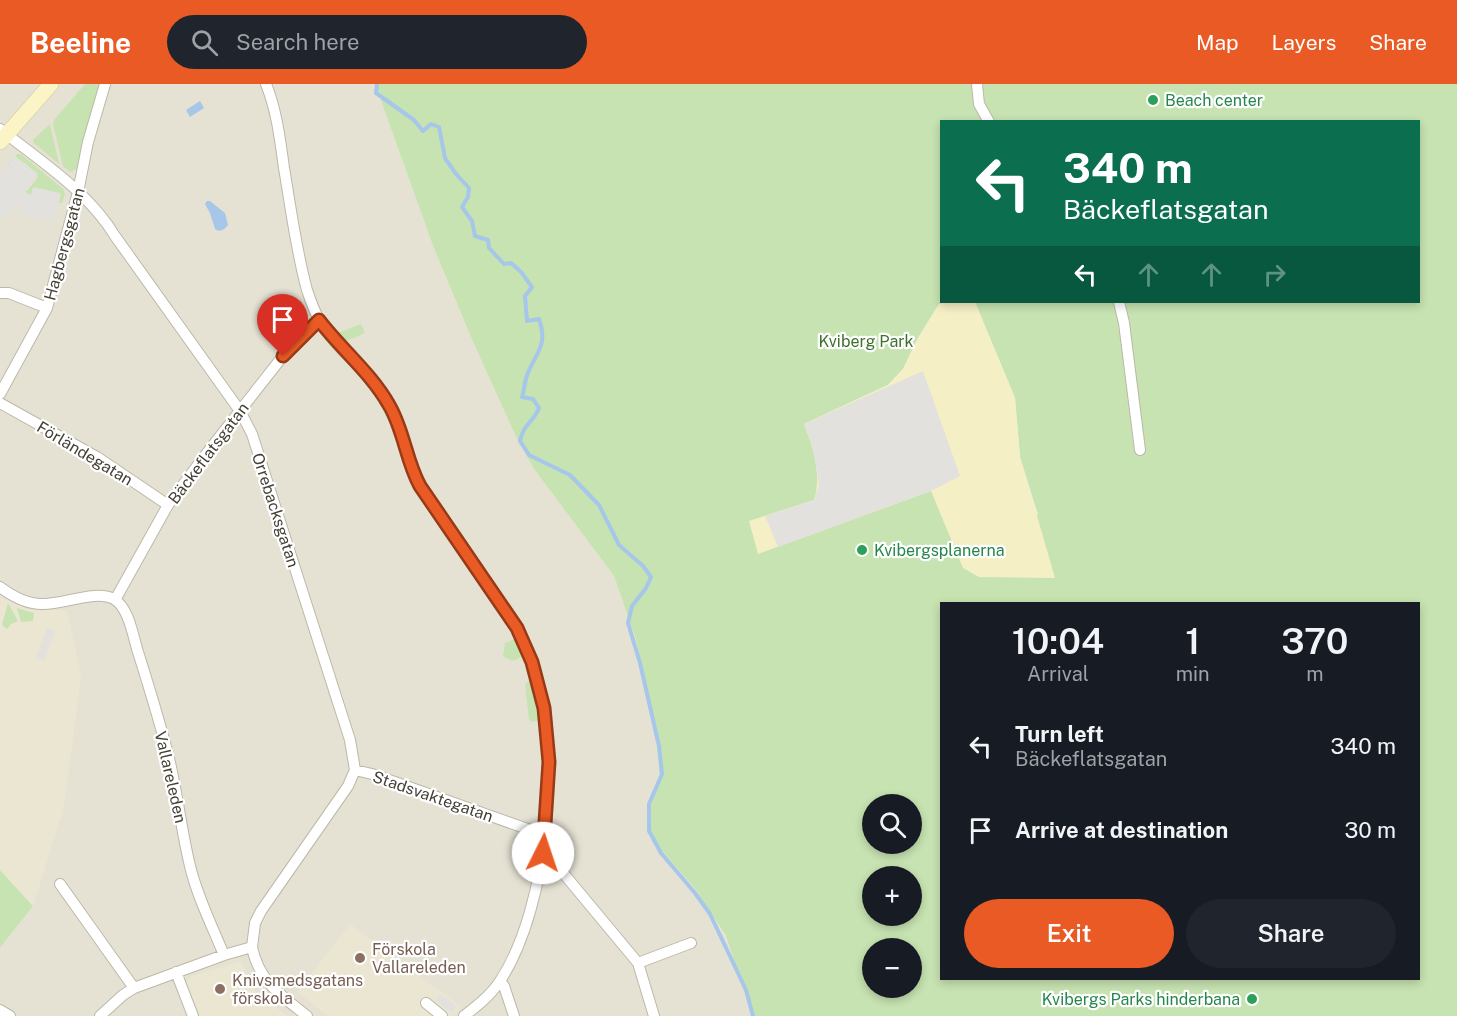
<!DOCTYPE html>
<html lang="en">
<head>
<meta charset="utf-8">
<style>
  :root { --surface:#171b24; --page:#20242c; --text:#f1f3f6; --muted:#9ea1a6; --accent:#ea5a24 }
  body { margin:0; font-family:"Public Sans",sans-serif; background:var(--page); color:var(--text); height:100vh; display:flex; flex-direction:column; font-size:22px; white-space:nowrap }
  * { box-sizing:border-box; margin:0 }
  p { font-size:20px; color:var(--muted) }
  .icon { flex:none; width:33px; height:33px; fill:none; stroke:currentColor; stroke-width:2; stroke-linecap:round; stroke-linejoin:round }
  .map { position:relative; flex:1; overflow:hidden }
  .side { position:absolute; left:940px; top:518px; width:480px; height:378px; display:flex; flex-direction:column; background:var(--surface); border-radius:0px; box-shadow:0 3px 9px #0003 }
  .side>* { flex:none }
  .guide { position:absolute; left:940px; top:36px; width:480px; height:183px; border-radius:0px; box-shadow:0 3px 9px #0003; background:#0b6e4f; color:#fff; overflow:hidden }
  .controls { position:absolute; left:862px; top:710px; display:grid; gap:12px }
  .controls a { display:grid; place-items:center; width:60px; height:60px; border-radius:50%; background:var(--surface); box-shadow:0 3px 9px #0003; font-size:30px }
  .pin { position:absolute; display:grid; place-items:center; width:51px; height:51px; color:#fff; margin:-62px -26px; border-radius:50% 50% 50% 0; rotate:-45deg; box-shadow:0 0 6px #0007 }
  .pin .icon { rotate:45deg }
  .me { position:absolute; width:66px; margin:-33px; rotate:4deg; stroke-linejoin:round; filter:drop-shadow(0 0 4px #0008) }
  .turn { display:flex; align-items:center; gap:21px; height:126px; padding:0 24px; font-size:27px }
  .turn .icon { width:78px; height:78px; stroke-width:2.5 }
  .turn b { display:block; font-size:42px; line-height:51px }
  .lanes { display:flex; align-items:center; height:57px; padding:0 24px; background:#0003; justify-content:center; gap:30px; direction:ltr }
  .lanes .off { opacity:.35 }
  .eta { display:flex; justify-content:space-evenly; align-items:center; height:102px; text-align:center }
  .eta b { font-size:36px; font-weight:600; line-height:42px }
  .primary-button { display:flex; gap:12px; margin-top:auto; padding:12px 24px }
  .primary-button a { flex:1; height:69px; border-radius:36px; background:var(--accent); color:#fff; font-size:24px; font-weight:600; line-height:69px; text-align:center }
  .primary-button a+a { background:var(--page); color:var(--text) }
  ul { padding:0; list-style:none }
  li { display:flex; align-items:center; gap:18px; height:84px; padding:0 24px }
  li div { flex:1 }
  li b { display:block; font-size:22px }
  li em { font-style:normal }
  header { display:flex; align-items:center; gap:36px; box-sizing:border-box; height:84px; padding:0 30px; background:var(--accent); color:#fff }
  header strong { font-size:28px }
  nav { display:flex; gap:33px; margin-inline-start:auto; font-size:21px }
  .search { width:420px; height:54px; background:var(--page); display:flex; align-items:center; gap:15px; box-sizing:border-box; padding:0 21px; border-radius:33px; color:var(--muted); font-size:22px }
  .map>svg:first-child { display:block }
  .residential { fill:#e5e2d4 }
  .education { fill:#eae6d1 }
  .green { fill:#c7e3b1; fill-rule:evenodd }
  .sand { fill:#f4efc4 }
  .parking { fill:#e3e1de }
  .water { fill:#a6c6ea }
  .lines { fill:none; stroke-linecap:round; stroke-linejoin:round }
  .stream { stroke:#a6c6ea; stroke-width:4 }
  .street-casing { stroke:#bcb8a9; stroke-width:12 }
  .secondary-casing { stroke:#cec698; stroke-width:16 }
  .street { stroke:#fff; stroke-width:10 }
  .secondary { stroke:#faf4c7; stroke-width:15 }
  .route-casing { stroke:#983a17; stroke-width:15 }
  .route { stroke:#ea5a24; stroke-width:10 }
  .leisure-dot { fill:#2e9e5b; stroke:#fff; stroke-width:2 }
  .education-dot { fill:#8d6e63; stroke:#fff; stroke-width:2 }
  .labels { text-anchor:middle; stroke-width:4.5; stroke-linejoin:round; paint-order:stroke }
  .leisure-label { font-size:16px; fill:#27864d; stroke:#fff; text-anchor:start }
  .street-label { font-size:16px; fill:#444036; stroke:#fff }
  .park-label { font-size:16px; fill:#3f712d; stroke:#fff }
  .education-label { font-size:16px; fill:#785e54; stroke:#fff; text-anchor:start }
</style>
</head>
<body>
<header>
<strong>Beeline</strong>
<div class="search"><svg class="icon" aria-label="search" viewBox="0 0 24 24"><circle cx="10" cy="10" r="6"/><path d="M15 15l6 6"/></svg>Search here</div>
<nav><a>Map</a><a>Layers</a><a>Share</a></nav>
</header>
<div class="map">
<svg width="1457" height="932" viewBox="0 0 1457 932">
  <rect width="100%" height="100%" fill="#f2efe6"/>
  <path class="residential" d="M0,0h375l58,162 40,96 44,97 17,30 80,107 22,64 21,106 3,36 -10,25v24l7,14 39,45 30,47 26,79h-465l-30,-22 -10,-14 -6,-18 -44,54h-197v-68l33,-42 34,-296h-39l-28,-12z"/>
  <path class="education" d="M0,514l28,12h39l14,66 -17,131 -31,99 -33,-36z
    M350,840l112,83 -11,9h-123l-31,-24z
    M241,877l6,19 10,13 30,23h-90l-11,-32 5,-8z"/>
  <path class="green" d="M85,0h15l-22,85 -8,3 -7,-6 -10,-42 1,-4z
    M375,0h1082v932h-705l-26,-80 -30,-46 -39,-45 -7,-14v-24l10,-25 -3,-36 -21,-106 -22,-64 -80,-107 -17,-30 -44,-97 -40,-96zM942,38h477v180h-444l40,96 5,59 18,58 -107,-24 -181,30 64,-21 5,-15 -6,-38 -9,-23 84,-39 15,-16 15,-31 21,-34 15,-2h-12zM942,519h477v375h-477zM873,720h39v39h-39zM873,792h39v39h-39zM873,864h39v39h-39z
    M50,40l9,40 -26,-22 1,-3z
    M17,70h4l42,35 2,5 -3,9h-3l2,-9 -27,-6 -2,8 -8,-2 -4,-8 7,5 11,-14 -13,-14 -17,3v-2z
    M361,240l4,9 -23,10 -7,-9z
    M8,519l10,18 -7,3 -4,5 -5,-4z
    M17,524l17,5 -1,8 -12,1z
    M515,555l7,17c-8,7 -11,5 -19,0l2,-13z
    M528,597l4,2 6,37 -6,2 -3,-3 -4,-34z
    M0,786l33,36 -33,42z"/>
  <path class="sand" d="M954,218h21l40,96 5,59 35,121 -76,-1 -16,-9 -32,-77 -173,63 -9,-33 65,-21c8,-26 0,-51 -10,-76l84,-39 15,-16 15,-31 21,-34z"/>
  <path class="parking" d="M15,72l23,18 -13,18 6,3 2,-8 27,6 -6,28 -35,-7 2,-7 -5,-3 -14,15 -2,-1v-43z
    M923,287l37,105 -29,15 -153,56 -13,-31 49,-16 5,-15 -6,-38 -9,-23z
    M47,544l8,3 -11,30 -8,-3z
    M440,910l17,12 -5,7 -17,-12z"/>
  <path class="water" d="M200,17l4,7 -14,9 -4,-7z
    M207,117h3l15,12 3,12c-3,4 -8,8 -13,4l-5,-16 -5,-9z"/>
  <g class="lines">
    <path class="stream" d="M377,0l-1,9 38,27 9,11 8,-7 8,3 6,31 11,16 13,14 -1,9 -6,10 10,14 3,15 13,4 1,8 15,16 7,-1 10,9 11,15 -7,9 2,25 12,-2c9,26 -2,32 -11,54 -4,8 -3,16 -6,24l11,2 6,9c-6,15 -15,15 -19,33l9,14 41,20 29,30 20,40 24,21 8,11 -5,11 -14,18 -4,17 12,40 19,83 3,28 -13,30v27l12,22 34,40 15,21 36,76 7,26"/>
    <g class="street-casing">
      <path id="street" d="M266,0c11,28 14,55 18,84 7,41 12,82 23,122 3,9 7,21 12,29 17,32 51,53 70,84 16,26 17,59 32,85 15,23 31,46 46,68 24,33 49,65 64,104 33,82 18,247 -31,321 -9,14 -23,25 -36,35
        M977,0l2,20 10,18
        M0,45c40,32 88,62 115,107l125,175 12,23 98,306 5,30 -7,16 -87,125 -6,12 -3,24
        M0,209h9l38,15
        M1119,218l5,21 16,127
        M0,310l47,-86 31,-116 10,-50 17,-58
        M0,319l97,54 71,48
        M0,503c12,9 26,17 42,17 20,1 54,-15 72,-5 15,9 19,37 24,53 12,38 24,76 33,115 7,32 11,66 19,99 7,30 22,60 34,89l28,-8c7,35 29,48 55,69
        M115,516l53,-95 35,-47 80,-102 36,-37
        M355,686l17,4 164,58 9,1
        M542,775l12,3 84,101 16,53
        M60,800l74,104
        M638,879l53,-20
        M176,888l17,44
        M500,898l4,4 10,30
        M426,919l16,13
        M0,926l10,6
        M100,932l23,-21 11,-7 90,-33"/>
    </g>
    <g class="secondary-casing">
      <path id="secondary" d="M0,58l51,-58"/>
    </g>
    <use href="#street" class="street"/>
    <use href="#secondary" class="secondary"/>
  </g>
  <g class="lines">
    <g class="route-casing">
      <path id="route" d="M283,272l36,-36c22,29 52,53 70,85 15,25 17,56 31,81l97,142 15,34 12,46 5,54 -6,91"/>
    </g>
    <use href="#route" class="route"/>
  </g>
  <g class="leisure-dot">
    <circle cx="1153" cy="16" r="6"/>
    <circle cx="862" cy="466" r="6"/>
    <circle cx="1252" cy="915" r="6"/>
  </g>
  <g class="education-dot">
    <circle cx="360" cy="874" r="6"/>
    <circle cx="220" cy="905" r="6"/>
  </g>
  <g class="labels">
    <g class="leisure-label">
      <text x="1165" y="22">Beach center</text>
      <text x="874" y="472">Kvibergsplanerna</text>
      <text x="1240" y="921" text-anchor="end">Kvibergs Parks hinderbana</text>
    </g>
    <g class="street-label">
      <text transform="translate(64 160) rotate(-75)" y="6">Hagbergsgatan</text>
      <text transform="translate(85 369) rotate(31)" y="6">Förländegatan</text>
      <text transform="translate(208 369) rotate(-53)" y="6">Bäckeflatsgatan</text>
      <text transform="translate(276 426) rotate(72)" y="6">Orrebacksgatan</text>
      <text transform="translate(171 693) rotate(77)" y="6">Vallareleden</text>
      <text transform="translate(433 712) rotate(19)" y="6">Stadsvaktegatan</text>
    </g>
    <g class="park-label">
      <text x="866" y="263">Kviberg Park</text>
    </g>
    <g class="education-label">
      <text x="372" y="871">Förskola<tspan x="372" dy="18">Vallareleden</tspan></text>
      <text x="232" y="902">Knivsmedsgatans<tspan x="232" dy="18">förskola</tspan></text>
    </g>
  </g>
</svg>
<div class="controls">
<a><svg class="icon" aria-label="search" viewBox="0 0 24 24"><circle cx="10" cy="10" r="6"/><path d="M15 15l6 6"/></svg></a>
<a>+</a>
<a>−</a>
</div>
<div class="pin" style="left:283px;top:272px;background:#d93025"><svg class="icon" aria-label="arrive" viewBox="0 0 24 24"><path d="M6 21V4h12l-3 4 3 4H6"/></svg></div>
<svg class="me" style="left:543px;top:769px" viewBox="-20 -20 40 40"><circle r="19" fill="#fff"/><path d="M0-13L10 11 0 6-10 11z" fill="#ea5a24"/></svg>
<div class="guide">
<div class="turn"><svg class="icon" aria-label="left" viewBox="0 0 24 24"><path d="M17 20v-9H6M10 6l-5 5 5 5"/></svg><div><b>340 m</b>Bäckeflatsgatan</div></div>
<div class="lanes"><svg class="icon" aria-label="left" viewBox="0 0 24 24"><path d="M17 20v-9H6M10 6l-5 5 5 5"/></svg><svg class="icon off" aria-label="ahead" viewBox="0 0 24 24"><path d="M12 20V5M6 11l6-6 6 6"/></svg><svg class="icon off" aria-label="ahead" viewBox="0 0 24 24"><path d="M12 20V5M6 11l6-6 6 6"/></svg><svg class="icon off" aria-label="right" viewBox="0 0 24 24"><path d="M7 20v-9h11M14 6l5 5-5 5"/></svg></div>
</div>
<section class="side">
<div class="eta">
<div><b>10:04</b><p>Arrival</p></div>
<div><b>1</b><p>min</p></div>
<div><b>370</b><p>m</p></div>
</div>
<ul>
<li><svg class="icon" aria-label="left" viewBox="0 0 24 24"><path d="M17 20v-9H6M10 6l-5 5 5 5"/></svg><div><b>Turn left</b><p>Bäckeflatsgatan</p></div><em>340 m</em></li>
<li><svg class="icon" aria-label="arrive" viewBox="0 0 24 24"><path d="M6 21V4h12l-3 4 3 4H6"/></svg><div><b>Arrive at destination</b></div><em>30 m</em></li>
</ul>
<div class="primary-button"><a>Exit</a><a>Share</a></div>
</section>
</div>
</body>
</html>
